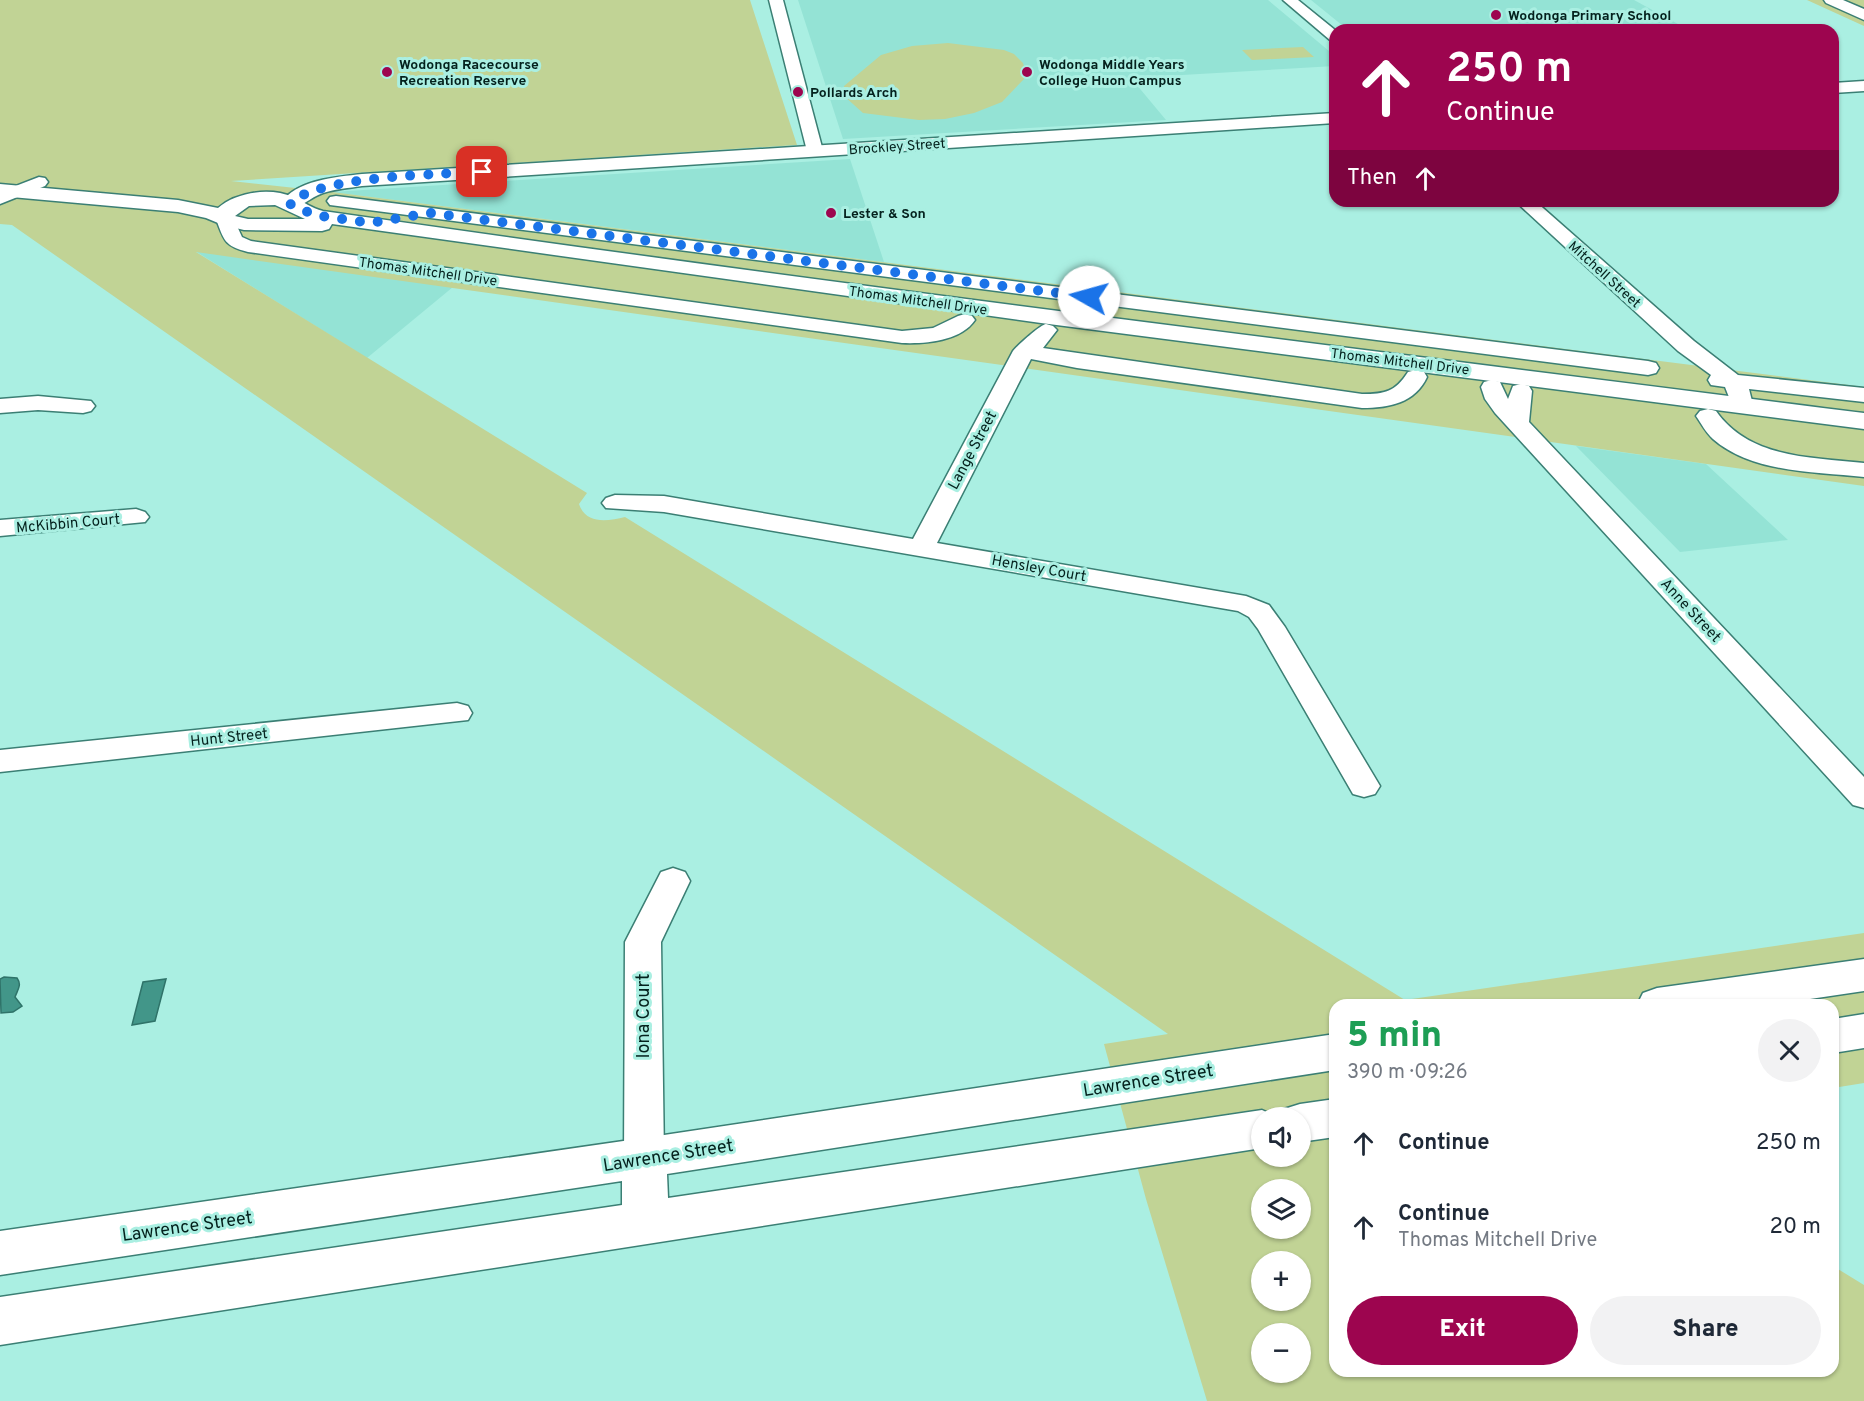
<!DOCTYPE html>
<html lang="en">
<head>
<meta charset="utf-8">
<style>
  :root { --surface:#fff; --page:#f2f2f3; --text:#1f2937; --muted:#747a83; --accent:#9d054f }
  body { margin:0; font-family:Overpass,sans-serif; background:var(--page); color:var(--text); height:100vh; display:flex; flex-direction:column; font-size:22px; white-space:nowrap }
  * { box-sizing:border-box; margin:0 }
  p { font-size:20px; color:var(--muted) }
  .icon { flex:none; width:33px; height:33px; fill:none; stroke:currentColor; stroke-width:2; stroke-linecap:round; stroke-linejoin:round }
  .map { position:relative; flex:1; overflow:hidden }
  .details { position:absolute; left:1329px; top:999px; width:510px; height:378px; display:flex; flex-direction:column; background:var(--surface); border-radius:18px; box-shadow:0 2px 4px #0004 }
  .details>* { flex:none }
  .top-card { position:absolute; left:1329px; top:24px; width:510px; height:183px; border-radius:18px; box-shadow:0 2px 4px #0004; background:#9d054f; color:#fff; overflow:hidden }
  .tools { position:absolute; left:1251px; top:1107px; display:grid; gap:12px }
  .tools a { display:grid; place-items:center; width:60px; height:60px; border-radius:50%; background:var(--surface); box-shadow:0 2px 4px #0004; font-size:30px }
  .pin { position:absolute; display:grid; place-items:center; width:51px; height:51px; color:#fff; margin:-26px; border-radius:12px; box-shadow:0 3px 9px #0006 }
  .me { position:absolute; width:66px; margin:-33px; rotate:277deg; stroke-linejoin:round; filter:drop-shadow(0 0 4px #0008) }
  .turn { display:flex; align-items:center; gap:21px; height:126px; padding:0 18px; font-size:27px }
  .turn .icon { width:78px; height:78px; stroke-width:2.5 }
  .turn b { display:block; font-size:42px; line-height:51px }
  .then { display:flex; align-items:center; height:57px; padding:0 18px; background:#0003; gap:12px; font-size:22px }
  .round { display:grid; place-items:center; flex:none; width:63px; height:63px; border-radius:32px; background:var(--page) }
  .overview { display:flex; align-items:center; justify-content:space-between; height:102px; padding:0 18px }
  h1 { font-size:36px; font-weight:800; line-height:45px; color:#1e9e55 }
  .action { display:flex; gap:12px; margin-top:auto; padding:12px 18px }
  .action a { flex:1; height:69px; border-radius:36px; background:var(--accent); color:#fff; font-size:24px; font-weight:800; line-height:69px; text-align:center }
  .action a+a { background:var(--page); color:var(--text) }
  ul { padding:0; list-style:none }
  li { display:flex; align-items:center; gap:18px; height:84px; padding:0 18px }
  li div { flex:1 }
  li b { display:block; font-size:22px }
  li em { font-style:normal }
  .map>svg:first-child { display:block }
  .built { fill:#94e3d5 }
  .green { fill:#c1d395; fill-rule:evenodd }
  .water { fill:#429689; stroke:#2f7369; stroke-width:1.5 }
  .lines { fill:none; stroke-linecap:round; stroke-linejoin:round }
  .minor-casing { stroke:#3b7f74; stroke-width:3 }
  .tertiary-casing { stroke:#3b7f74; stroke-width:3 }
  .secondary-casing { stroke:#3b7f74; stroke-width:3 }
  .minor { fill:#fff; fill-rule:evenodd }
  .tertiary { fill:#fff; fill-rule:evenodd }
  .secondary { fill:#fff; fill-rule:evenodd }
  .route { stroke:#1a73e8; stroke-width:10; stroke-dasharray:0 18 }
  .poi-dot { fill:#9d054f; stroke:#aaefe2; stroke-width:2 }
  .labels { text-anchor:middle; stroke-width:6; stroke-linejoin:round; paint-order:stroke }
  .far-poi-label { font-size:14px; font-weight:bold; fill:#04211d; stroke:#aaefe2; text-anchor:start }
  .far-street-label { font-size:14px; fill:#04211d; stroke:#aaefe2 }
  .street-label { font-size:15px; fill:#04211d; stroke:#aaefe2 }
  .near-street-label { font-size:18px; fill:#04211d; stroke:#aaefe2 }
</style>
</head>
<body>
<div class="map">
<svg width="1864" height="1401" viewBox="0 0 1864 1401">
  <rect width="100%" height="100%" fill="#aaefe2"/>
  <path class="built" d="M798,0h470l67,56v10l-204,12 35,42 -323,19z
    M1311,0h323l55,30h-341z
    M850,159l34,103 -552,-70z
    M195,251l258,36 -86,71z
    M1576,446l130,18 82,76 -108,12z"/>
  <path class="green" d="M0,0h750l47,145 -566,36 101,11 1532,195v99l-1668,-234 391,241 -8,11c7,21 29,17 46,13l780,483 459,-67v150l-31,5v-83h-498v366h498v-105l31,19v116h-657l-61,-202 -42,-155 64,-10 -1156,-809 -12,-1zM1262,1118h38v38h-38zM1262,1190h38v38h-38zM1262,1262h38v38h-38zM1262,1334h38v38h-38z
    M1807,0h57v26z
    M948,43l56,7 10,4 9,9 3,11 -2,5 -22,23 -28,11 -29,6 -26,1 -56,-7 -19,-17v-10l37,-31 31,-9z
    M1303,47l11,10 -62,3 -10,-10z"/>
  <path class="water" d="M4,977l13,1c5,7 1,11 -2,19l7,9 -9,6 -12,1 -1,-34z
    M166,979l-11,42 -23,4 11,-43z"/>
  <g class="lines">
    <g class="minor-casing">
      <path id="minor" d="M769,0h14l40,151 -2,4h-12l-2,-4z
        M1283,0h15l37,30v11l-5,-1z
        M39,177l6,1 3,4 -3,4 -45,18v-12z
        M336,196l1312,165 8,2 3,5 -3,5 -8,2 -1318,-170 -3,-4 3,-4z
        M1515,201h20l159,140 44,34 126,13v14l-115,-13 4,16 -3,5 -8,2 -8,-2 -9,-23 -14,-2 -3,-5 3,-5 -33,-24z
        M225,213l7,2 10,22 9,4 651,90 31,-3 25,-12 7,-2 7,2 3,4c-14,21 -49,24 -73,23l-654,-91c-24,-6 -24,-12 -32,-33l2,-4z
        M1046,324l7,2 4,4 -14,18 319,46c23,0 33,-2 46,-22l8,-2 8,2 3,5c-12,26 -38,31 -65,31l-285,-40 -46,-9 -94,184 309,53 23,9 16,22 95,159 -5,8 -11,3 -11,-3 -95,-165 -9,-12 -11,-6 -574,-99 -58,-4 -4,-5 4,-5 9,-3 49,1 249,43 100,-188c4,-5 27,-26 33,-27z
        M1492,380l8,2 8,17 5,-13 8,-2 8,2 3,5 -3,31 335,355v31l-11,-3 -358,-392 -10,-14 -4,-12 3,-5z
        M38,396l53,5 4,5 -4,5 -8,2 -45,-3 -38,3v-14z
        M1708,409l8,2c34,48 95,46 148,52v14c-49,-5 -112,-4 -151,-38 -7,-6 -12,-16 -17,-23l4,-5z
        M136,509l9,3 4,5 -4,5 -145,14v-16z
        M457,703l11,3 4,7 -4,7 -468,52v-22z
        M673,868l12,4 5,9 -29,61 3,216 -6,13 -14,5 -14,-5 -6,-13 1,-216 36,-70z"/>
    </g>
    <g class="tertiary-casing">
      <path id="tertiary" d="M1864,81v10l-31,2v-10z
        M1335,113v10l-973,63c-13,2 -27,3 -39,7 -15,5 -25,19 -40,15l-3,-4c16,-24 55,-27 82,-30z
        M1864,959v32l-94,14h-133l6,-12 14,-5z
        M1864,1014v34l-31,5v-34z
        M1335,1034v36l-668,104 1,24 594,-88 17,8h-17v30l-1262,197v-48l622,-92v-24l-622,94v-44l644,-93z
        M1335,1099v38l-35,5v-24h-19l3,-9 16,-5z"/>
    </g>
    <g class="secondary-casing">
      <path id="secondary" d="M1824,0h19l21,9v11l-38,-17z
        M0,184l178,16 40,8c18,-16 52,-21 75,-11 11,5 18,11 30,14 513,74 1027,137 1541,202v16l-823,-106 -709,-99 -3,5 -7,2 -78,-1 -21,-5 -17,-7 -28,-6 -178,-16zM275,205l30,14h-57l-13,-3 14,-10z"/>
    </g>
    <use href="#minor" class="minor"/>
    <use href="#tertiary" class="tertiary"/>
    <use href="#secondary" class="secondary"/>
  </g>
  <g class="lines">
    <path class="route" d="M482,172c-40,2 -168,4 -192,32l24,11 56,8 60,-10 659,84"/>
  </g>
  <g class="poi-dot">
    <circle cx="1496" cy="15" r="6"/>
    <circle cx="387" cy="72" r="6"/>
    <circle cx="1027" cy="72" r="6"/>
    <circle cx="798" cy="92" r="6"/>
    <circle cx="831" cy="213" r="6"/>
  </g>
  <g class="labels">
    <g class="far-poi-label">
      <text x="1508" y="20">Wodonga Primary School</text>
      <text x="399" y="69">Wodonga Racecourse<tspan x="399" dy="16">Recreation Reserve</tspan></text>
      <text x="1039" y="69">Wodonga Middle Years<tspan x="1039" dy="16">College Huon Campus</tspan></text>
      <text x="810" y="97">Pollards Arch</text>
      <text x="843" y="218">Lester &amp; Son</text>
    </g>
    <g class="far-street-label">
      <text transform="translate(897 146) rotate(-4)" y="5">Brockley Street</text>
      <text transform="translate(428 271) rotate(8)" y="5">Thomas Mitchell Drive</text>
      <text transform="translate(1605 274) rotate(42)" y="5">Mitchell Street</text>
      <text transform="translate(918 300) rotate(8)" y="5">Thomas Mitchell Drive</text>
      <text transform="translate(1400 361) rotate(7)" y="5">Thomas Mitchell Drive</text>
    </g>
    <g class="street-label">
      <text transform="translate(972 450) rotate(-62)" y="5">Lange Street</text>
      <text transform="translate(68 523) rotate(-5)" y="5">McKibbin Court</text>
      <text transform="translate(1039 568) rotate(10)" y="5">Hensley Court</text>
      <text transform="translate(1691 610) rotate(47)" y="5">Anne Street</text>
      <text transform="translate(229 737) rotate(-6)" y="5">Hunt Street</text>
    </g>
    <g class="near-street-label">
      <text transform="translate(643 1016) rotate(-90)" y="6">Iona Court</text>
      <text transform="translate(1148 1080) rotate(-9)" y="6">Lawrence Street</text>
      <text transform="translate(668 1155) rotate(-9)" y="6">Lawrence Street</text>
      <text transform="translate(187 1226) rotate(-8)" y="6">Lawrence Street</text>
    </g>
  </g>
</svg>
<div class="tools">
<a><svg class="icon" aria-label="sound" viewBox="0 0 24 24"><path d="M4 9h4l5-4v14l-5-4H4zM17 9q2 3 0 6"/></svg></a>
<a><svg class="icon" aria-label="layers" viewBox="0 0 24 24"><path d="M12 4l9 5-9 5-9-5zM3 14l9 5 9-5"/></svg></a>
<a>+</a>
<a>−</a>
</div>
<div class="pin" style="left:482px;top:172px;background:#d93025"><svg class="icon" aria-label="arrive" viewBox="0 0 24 24"><path d="M6 21V4h12l-3 4 3 4H6"/></svg></div>
<svg class="me" style="left:1089px;top:297px" viewBox="-20 -20 40 40"><circle r="19" fill="#fff"/><path d="M0-13L10 11 0 6-10 11z" fill="#1a73e8"/></svg>
<div class="top-card">
<div class="turn"><svg class="icon" aria-label="ahead" viewBox="0 0 24 24"><path d="M12 20V5M6 11l6-6 6 6"/></svg><div><b>250 m</b>Continue</div></div>
<div class="then">Then<svg class="icon" aria-label="ahead" viewBox="0 0 24 24"><path d="M12 20V5M6 11l6-6 6 6"/></svg></div>
</div>
<section class="details">
<div class="overview"><div><h1>5 min</h1><p>390 m · 09:26</p></div><a class="round"><svg class="icon" aria-label="close" viewBox="0 0 24 24"><path d="M6 6l12 12M18 6L6 18"/></svg></a></div>
<ul>
<li><svg class="icon" aria-label="ahead" viewBox="0 0 24 24"><path d="M12 20V5M6 11l6-6 6 6"/></svg><div><b>Continue</b></div><em>250 m</em></li>
<li><svg class="icon" aria-label="ahead" viewBox="0 0 24 24"><path d="M12 20V5M6 11l6-6 6 6"/></svg><div><b>Continue</b><p>Thomas Mitchell Drive</p></div><em>20 m</em></li>
</ul>
<div class="action"><a>Exit</a><a>Share</a></div>
</section>
</div>
</body>
</html>
